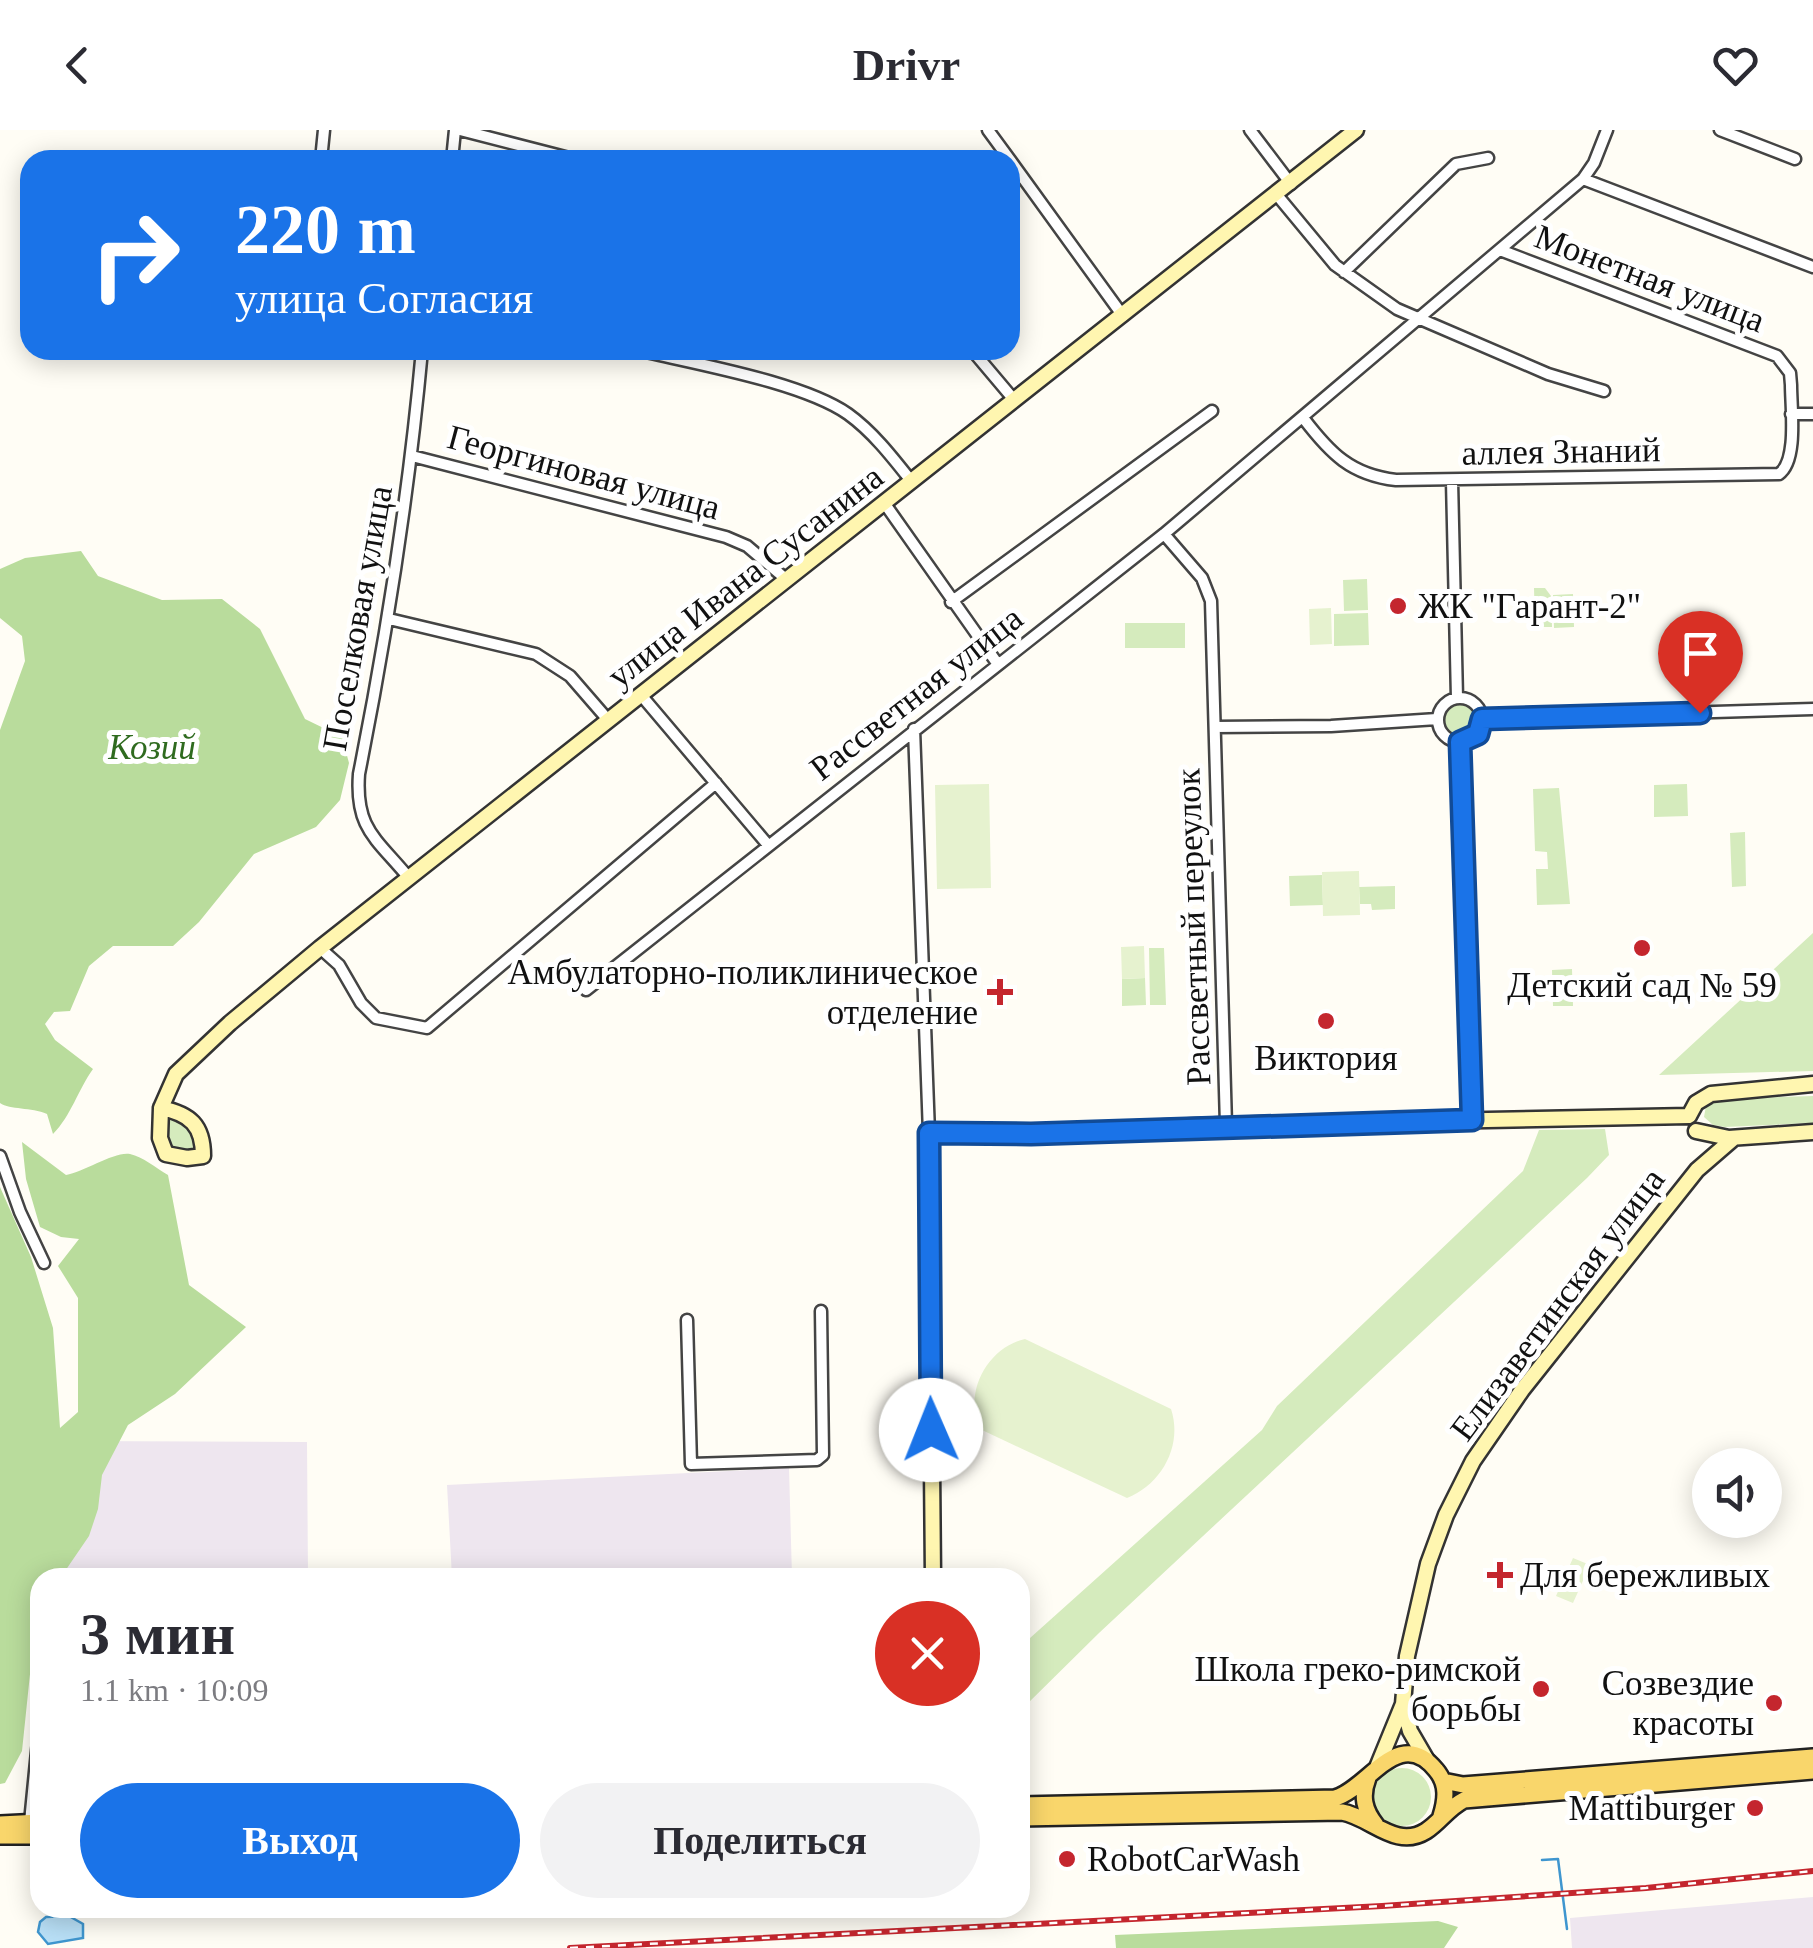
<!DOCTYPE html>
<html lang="ru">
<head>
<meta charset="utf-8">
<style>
  :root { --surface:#fff; --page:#f2f2f3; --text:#2b2b33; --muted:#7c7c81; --accent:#1a73e8 }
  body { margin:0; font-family:"Times New Roman",serif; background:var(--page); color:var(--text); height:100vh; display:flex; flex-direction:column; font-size:38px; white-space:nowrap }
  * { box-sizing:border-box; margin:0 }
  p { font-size:32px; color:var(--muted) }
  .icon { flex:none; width:55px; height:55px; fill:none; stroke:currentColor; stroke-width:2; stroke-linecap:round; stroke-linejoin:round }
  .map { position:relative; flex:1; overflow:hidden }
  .side { position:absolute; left:30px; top:1438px; width:1000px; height:350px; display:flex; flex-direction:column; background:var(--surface); border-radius:30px; box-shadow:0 5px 25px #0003 }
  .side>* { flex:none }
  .banner { position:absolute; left:20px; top:20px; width:1000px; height:210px; border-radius:30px; box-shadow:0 5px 25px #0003; background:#1a73e8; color:#fff; overflow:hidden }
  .fabs { position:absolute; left:1692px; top:1318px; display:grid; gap:20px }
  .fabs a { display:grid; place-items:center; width:90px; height:90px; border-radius:50%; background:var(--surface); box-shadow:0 5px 25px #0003; font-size:50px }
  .pin { position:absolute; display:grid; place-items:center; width:85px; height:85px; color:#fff; margin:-102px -42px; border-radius:50% 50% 50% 0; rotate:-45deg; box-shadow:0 0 10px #0007 }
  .pin .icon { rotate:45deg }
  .me { position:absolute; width:110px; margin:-55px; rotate:359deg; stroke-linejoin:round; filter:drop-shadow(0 0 8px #0008) }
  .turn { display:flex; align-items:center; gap:35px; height:210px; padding:0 50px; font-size:45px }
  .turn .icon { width:130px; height:130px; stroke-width:2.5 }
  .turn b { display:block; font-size:70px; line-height:85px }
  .round { display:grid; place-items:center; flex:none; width:105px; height:105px; border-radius:52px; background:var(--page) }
  .summary { display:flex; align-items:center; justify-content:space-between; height:170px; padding:0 50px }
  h1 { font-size:60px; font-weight:800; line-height:75px }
  .action { display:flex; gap:20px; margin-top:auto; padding:20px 50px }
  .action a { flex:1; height:115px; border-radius:60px; background:var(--accent); color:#fff; font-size:40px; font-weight:800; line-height:115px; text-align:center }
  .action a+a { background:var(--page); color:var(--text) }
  header { display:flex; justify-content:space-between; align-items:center; height:130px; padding:0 50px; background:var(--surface); font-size:45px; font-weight:800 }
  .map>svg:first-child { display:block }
  .industrial { fill:#eee6ef }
  .green { fill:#d5ebbd }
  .forest { fill:#b9dc9c }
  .pitch { fill:#e6f2cf }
  .water { fill:#b9e0f7; stroke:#3f96cf; stroke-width:2.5 }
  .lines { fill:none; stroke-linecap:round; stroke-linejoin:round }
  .stream { stroke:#3f96cf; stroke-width:2.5 }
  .street-casing { stroke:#444; stroke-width:15 }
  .secondary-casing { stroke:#333; stroke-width:19 }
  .primary-casing { stroke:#222; stroke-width:20 }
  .street { stroke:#fff; stroke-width:10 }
  .secondary { stroke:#fff6b0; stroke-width:14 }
  .primary { stroke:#f9d66b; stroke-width:15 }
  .rail-casing { stroke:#c4262e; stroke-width:6 }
  .rail { stroke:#fff; stroke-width:2.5; stroke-dasharray:8; stroke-linecap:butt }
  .route-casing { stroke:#114b97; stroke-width:25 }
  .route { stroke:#1a73e8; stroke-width:18 }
  .poi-dot { fill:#c4262e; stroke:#fff; stroke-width:4 }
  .labels { text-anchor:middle; stroke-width:10; stroke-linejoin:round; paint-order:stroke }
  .street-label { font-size:35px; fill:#111; stroke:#fff }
  .poi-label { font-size:35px; fill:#111; stroke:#fff; text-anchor:end }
  .park-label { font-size:35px; font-style:italic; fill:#2f6b1f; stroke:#fff }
</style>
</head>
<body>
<header><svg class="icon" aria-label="back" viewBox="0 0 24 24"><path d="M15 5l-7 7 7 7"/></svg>Drivr<svg class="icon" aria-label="heart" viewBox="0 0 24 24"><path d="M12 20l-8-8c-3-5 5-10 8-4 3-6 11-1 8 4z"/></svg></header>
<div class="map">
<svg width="1813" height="1818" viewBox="0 0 1813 1818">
  <rect width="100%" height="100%" fill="#fffdf5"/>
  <path class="industrial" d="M75,1311l232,1 1,135 -245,1z
    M789,1338l3,109h-340l-5,-92z
    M1813,1767v51h-241l-2,-30z"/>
  <path class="green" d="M1367,449l1,31 -24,1 -1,-31z
    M1534,458h11l6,8 1,31h-17z
    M1573,464l1,33 -20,1 -1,-33z
    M1368,483l1,32 -35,1v-32z
    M1125,493h60v25h-60z
    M1444 590a16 16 0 1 1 32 0a16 16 0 1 1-32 0Z
    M1687,654l1,32 -34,1v-32z
    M1559,658l11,116 -33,1 -1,-36h12l-1,-17 -12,-1 -2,-62z
    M1745,702l1,54 -14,1 -2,-54z
    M1322,745l1,30 -33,1 -1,-30z
    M1395,756v23l-23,1 -1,-6h-11l-1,-17z
    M1813,803v138l-154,4z
    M1149,818h15l2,57h-16z
    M1572,839l1,37h-20l-1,-36z
    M1145,848l1,27 -24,1v-27z
    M1813,966v27l-88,4 -12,-2 -9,-8 2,-11 11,-7z
    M167,984l22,9 9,18 -5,11 -19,-1c-10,-12 -8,-23 -7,-37z
    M1605,999l4,26 -22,23 -488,455 -79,78v-64l242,-217 15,-24 246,-235 16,-41z
    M1373 1667a29 29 0 1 1 58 0a29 29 0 1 1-58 0Z"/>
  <path class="forest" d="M81,421l17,25 64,24 60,-1 38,30 45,90 37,18 7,26 -9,37 -24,27 -62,27 -55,68 -26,24h-60l-24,20 -19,45 -16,1 -9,12 10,16 38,29c-15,21 -22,47 -40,65l-6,-20c-16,-7 -37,-4 -47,-11v-373l25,-69 -3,-25 -22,-18v-49l25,-11z
    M22,1012l44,33c18,-3 49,-24 64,-21 13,3 26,14 38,21l21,110 57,42 -71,67 -47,31 -26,50 -4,34 -9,27 -28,41 -21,1 -18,173 -17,32 -5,1v-597l31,70 22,71 7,100 18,-16v-114l-20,-32 21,-27 -18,-2 -21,-10 -14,-48z
    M1438,1791l20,6 -14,21h-328l-1,-13z"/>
  <path class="pitch" d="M1331,478l1,36 -22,1 -1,-36z
    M989,654l2,104 -54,1 -2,-104z
    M1359,741l1,44 -37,1 -1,-44z
    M1144,816l1,32 -23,1 -1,-32z
    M1025,1209l146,70c12,36 -9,75 -44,89l-145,-68c-21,-34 5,-83 43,-91z
    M1573,1428l17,7 -17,38 -17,-7z"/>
  <path class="water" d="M69,1786l14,8v14l-35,6 -10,-12 2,-10 6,-5z"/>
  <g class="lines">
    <path class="stream" d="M1542,1730l16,-1 9,70"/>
    <g class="street-casing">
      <path id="street" d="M460,0l117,30
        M988,0l22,30
        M1250,0l41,54
        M1720,0l75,29
        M321,30l3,-30
        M452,30l3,-30
        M1010,30l113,156
        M1583,49l230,88
        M1277,65l58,70 62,44 151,65 56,17
        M1344,142l112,-108 32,-6
        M638,220c57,14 164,32 210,64 25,18 45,44 64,68
        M972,220l43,51
        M1791,284h22
        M1304,289c26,34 47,56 92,61l383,-6c19,-13 12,-66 12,-89l-1,-12 -13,-17 -277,-106
        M412,326l314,81 21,9 40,34
        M1452,351l5,217
        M885,374l112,159
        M1164,404l38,44 9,23 15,524
        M951,472l261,-191
        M389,489l147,35 34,22 39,45
        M641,565l127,150
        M1438 590a22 22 0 1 1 44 0a22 22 0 1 1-44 0Z
        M1482,589l331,-10
        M1215,597l116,-1 106,-7
        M914,599l15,404
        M1461,612l11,378
        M409,748c-33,-40 -54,-49 -50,-104 28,-141 50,-281 63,-424
        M320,818l19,17 22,38 15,15 51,10 289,-245
        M586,860l578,-456 419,-355 11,-16 13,-33
        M0,1026l20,56 24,51
        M687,1190l4,144 126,-4 6,-5 -2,-144
        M30,1692l10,-101"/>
    </g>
    <g class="secondary-casing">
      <path id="secondary" d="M161,978c29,6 42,17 42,48l-16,2 -21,-4 -6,-16 1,-30 15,-34 54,-51 90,-75 1036,-818
        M1689,986l7,-13 15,-9 102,-10
        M1696,1001l33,7 84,-6
        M933,1448l-4,-445 37,2 260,-10 463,-9
        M1403,1575l7,26 18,31
        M1378,1635l25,-61 4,-48 21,-92 18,-49 27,-54 49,-71 175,-220 37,-32"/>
    </g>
    <g class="primary-casing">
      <path id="primary" d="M1368,1648c-7,18 -4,32 8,47
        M1443,1651l20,4 350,-28
        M1020,1675l315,-7c33,-9 64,-74 101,-28 12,14 10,30 5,46
        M1020,1688l322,-6c29,5 54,38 84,19 14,-9 22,-23 38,-31l349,-29
        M0,1694l40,-2
        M0,1706h40"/>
    </g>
    <use href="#street" class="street"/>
    <use href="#secondary" class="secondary"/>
    <use href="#primary" class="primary"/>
    <g class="rail-casing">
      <path id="rail" d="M570,1818l812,-42 264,-18 167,-17"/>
    </g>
    <use href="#rail" class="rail"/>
  </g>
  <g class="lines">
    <g class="route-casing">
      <path id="route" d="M931,1300l-2,-297 102,1 441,-14 -12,-378 18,-8 4,-15 218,-6"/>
    </g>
    <use href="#route" class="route"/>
  </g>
  <g class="poi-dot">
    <circle cx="1398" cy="476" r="10"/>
    <circle cx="1642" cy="818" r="10"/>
    <path d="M995 847h10v10h10v10h-10v10h-10v-10h-10v-10h10z"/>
    <circle cx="1326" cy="891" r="10"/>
    <path d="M1495 1430h10v10h10v10h-10v10h-10v-10h-10v-10h10z"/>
    <circle cx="1541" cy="1559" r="10"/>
    <circle cx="1774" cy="1573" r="10"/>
    <circle cx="1755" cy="1678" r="10"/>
    <circle cx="1067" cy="1729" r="10"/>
  </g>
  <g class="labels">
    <g class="street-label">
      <text transform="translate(1650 148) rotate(21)" y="12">Монетная улица</text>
      <text transform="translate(1561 321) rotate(-1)" y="12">аллея Знаний</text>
      <text transform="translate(584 342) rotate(15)" y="12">Георгиновая улица</text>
      <text transform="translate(745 446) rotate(-38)" y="12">улица Ивана Сусанина</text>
      <text transform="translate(357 488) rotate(-80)" y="12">Поселковая улица</text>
      <text transform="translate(916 563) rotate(-38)" y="12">Рассветная улица</text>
      <text transform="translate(1193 797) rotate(-92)" y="12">Рассветный переулок</text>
      <text transform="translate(1557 1174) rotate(-53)" y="12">Елизаветинская улица</text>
    </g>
    <g class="poi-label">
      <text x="1418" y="488" text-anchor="start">ЖК "Гарант-2"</text>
      <text x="978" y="854">Амбулаторно-поликлиническое<tspan x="978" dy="40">отделение</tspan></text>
      <text x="1642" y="867" text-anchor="middle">Детский сад № 59</text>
      <text x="1326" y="940" text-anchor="middle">Виктория</text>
      <text x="1520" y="1457" text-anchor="start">Для бережливых</text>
      <text x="1521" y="1551">Школа греко-римской<tspan x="1521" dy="40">борьбы</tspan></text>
      <text x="1754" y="1565">Созвездие<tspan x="1754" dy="40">красоты</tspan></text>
      <text x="1735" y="1690">Mattiburger</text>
      <text x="1087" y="1741" text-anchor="start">RobotCarWash</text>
    </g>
    <g class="park-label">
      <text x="152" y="629">Козий</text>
    </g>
  </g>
</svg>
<div class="fabs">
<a><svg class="icon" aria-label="sound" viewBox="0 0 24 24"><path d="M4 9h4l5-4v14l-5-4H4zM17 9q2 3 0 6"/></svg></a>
</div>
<div class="pin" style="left:1700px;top:583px;background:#d93025"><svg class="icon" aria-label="arrive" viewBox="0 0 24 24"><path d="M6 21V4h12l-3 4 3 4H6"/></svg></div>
<svg class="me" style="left:931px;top:1300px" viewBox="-20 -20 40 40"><circle r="19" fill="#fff"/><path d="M0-13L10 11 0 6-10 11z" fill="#1a73e8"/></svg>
<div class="banner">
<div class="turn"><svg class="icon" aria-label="right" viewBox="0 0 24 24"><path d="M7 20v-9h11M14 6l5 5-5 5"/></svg><div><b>220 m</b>улица Согласия</div></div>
</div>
<section class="side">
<div class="summary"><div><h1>3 мин</h1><p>1.1 km · 10:09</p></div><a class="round" style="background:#d93025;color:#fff"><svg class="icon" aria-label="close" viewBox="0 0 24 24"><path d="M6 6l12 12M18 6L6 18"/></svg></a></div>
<div class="action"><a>Выход</a><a>Поделиться</a></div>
</section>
</div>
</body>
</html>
